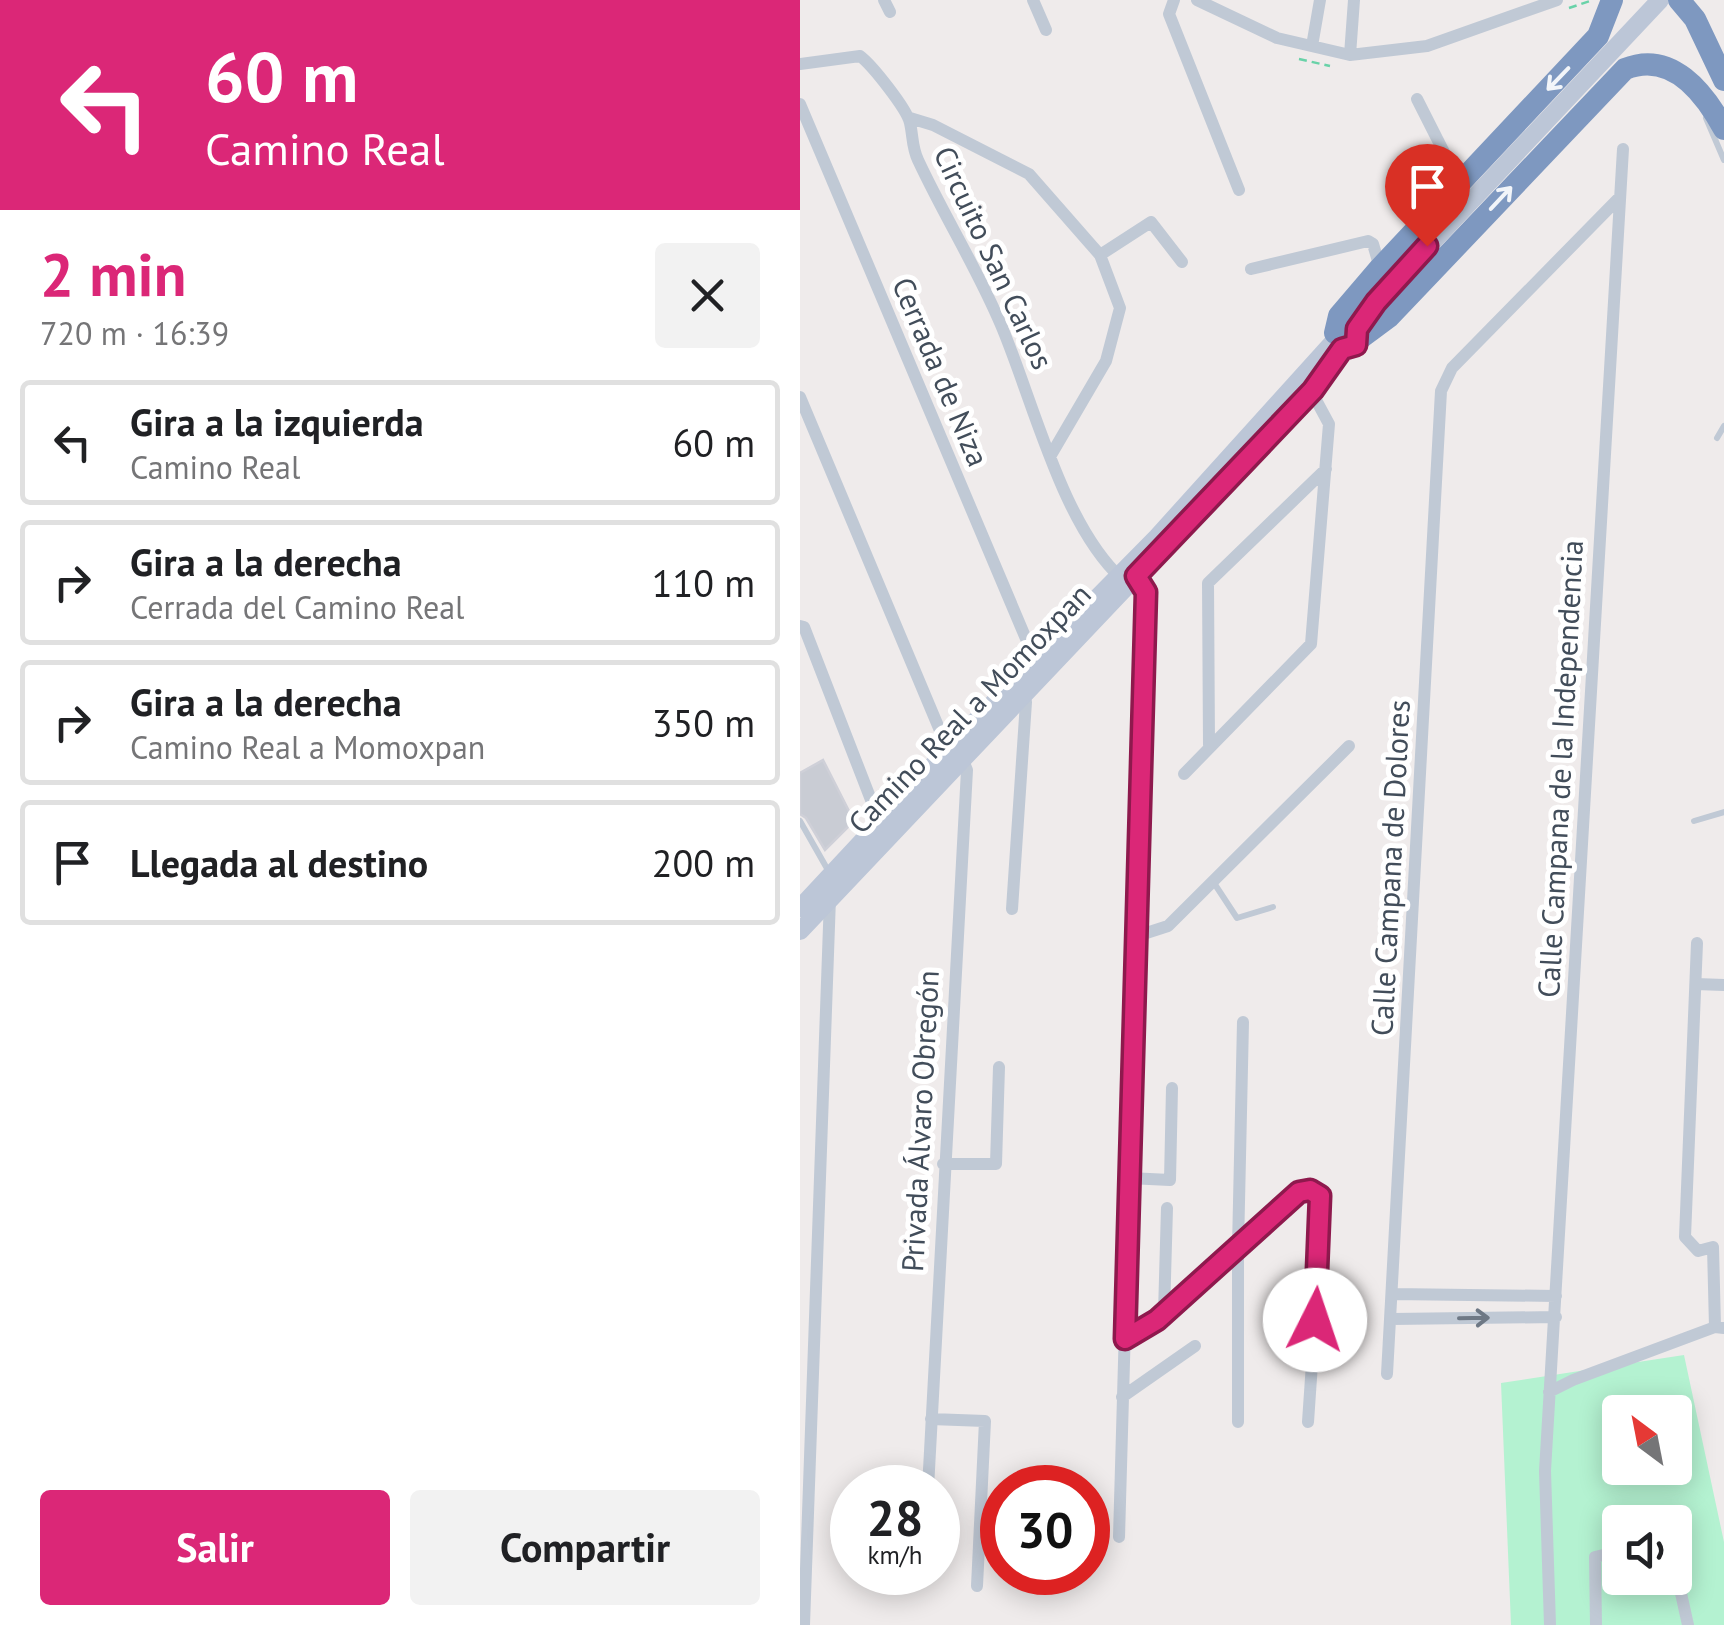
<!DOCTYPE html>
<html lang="es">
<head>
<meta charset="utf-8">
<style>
  :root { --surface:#fff; --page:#f2f2f2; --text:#202124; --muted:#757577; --line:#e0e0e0; --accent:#db2777 }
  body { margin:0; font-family:"PT Sans",sans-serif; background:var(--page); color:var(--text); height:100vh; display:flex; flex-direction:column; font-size:38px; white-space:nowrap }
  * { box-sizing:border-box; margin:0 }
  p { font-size:32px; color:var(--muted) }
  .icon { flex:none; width:55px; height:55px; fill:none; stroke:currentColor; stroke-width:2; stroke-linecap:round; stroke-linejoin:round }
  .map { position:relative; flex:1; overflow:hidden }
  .drawer { display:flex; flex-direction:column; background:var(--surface); width:800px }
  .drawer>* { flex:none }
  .top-card { background:#db2777; color:#fff; overflow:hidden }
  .needle { width:65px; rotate:328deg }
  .buttons { position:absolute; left:802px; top:1395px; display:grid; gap:20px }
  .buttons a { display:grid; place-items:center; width:90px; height:90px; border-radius:10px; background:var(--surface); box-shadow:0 5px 25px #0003; font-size:50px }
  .speed { position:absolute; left:30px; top:1465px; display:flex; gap:20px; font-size:50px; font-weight:700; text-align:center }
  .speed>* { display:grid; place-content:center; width:130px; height:130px; border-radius:50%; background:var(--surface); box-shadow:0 5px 25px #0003; line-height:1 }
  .speed small { font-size:25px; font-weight:400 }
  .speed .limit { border:15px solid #d22; background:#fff; color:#111 }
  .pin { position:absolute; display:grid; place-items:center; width:85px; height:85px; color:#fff; margin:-102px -42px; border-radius:50% 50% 50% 0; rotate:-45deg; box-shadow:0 0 10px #0007 }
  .pin .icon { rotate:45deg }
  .me { position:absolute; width:110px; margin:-55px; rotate:4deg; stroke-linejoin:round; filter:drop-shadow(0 0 8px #0008) }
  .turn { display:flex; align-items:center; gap:35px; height:210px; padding:0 40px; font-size:45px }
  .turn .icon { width:130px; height:130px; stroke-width:2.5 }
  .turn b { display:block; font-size:70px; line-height:85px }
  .round { display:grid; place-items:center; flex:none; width:105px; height:105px; border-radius:10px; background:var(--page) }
  .headline { display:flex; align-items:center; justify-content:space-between; height:170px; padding:0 40px }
  h1 { font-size:60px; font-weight:700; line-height:75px; color:var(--accent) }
  .action { display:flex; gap:20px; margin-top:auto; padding:20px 40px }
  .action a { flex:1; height:115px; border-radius:10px; background:var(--accent); color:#fff; font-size:40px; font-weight:700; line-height:115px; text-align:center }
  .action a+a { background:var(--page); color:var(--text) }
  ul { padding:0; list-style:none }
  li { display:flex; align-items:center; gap:30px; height:125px; margin:0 20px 15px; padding:0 20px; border:5px solid var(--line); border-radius:10px }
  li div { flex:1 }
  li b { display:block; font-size:38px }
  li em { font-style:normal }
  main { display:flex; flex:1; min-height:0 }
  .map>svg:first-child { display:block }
  .green { fill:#b4f2d1; fill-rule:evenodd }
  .building { fill:#c9ccd4; stroke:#cfd0d8; stroke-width:2.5 }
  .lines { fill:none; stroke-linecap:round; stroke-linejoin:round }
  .path { stroke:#69d2a8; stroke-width:2.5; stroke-dasharray:8 5; stroke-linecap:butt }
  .lane { stroke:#c0c9d5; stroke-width:6 }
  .street { stroke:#c0c9d5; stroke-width:12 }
  .secondary { stroke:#bcc6d7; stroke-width:18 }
  .highway { stroke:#7e98c0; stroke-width:22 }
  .oneway { stroke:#f2f5f9 }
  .oneway2 { stroke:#6e7885 }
  .route-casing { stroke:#8e194d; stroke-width:25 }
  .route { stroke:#db2777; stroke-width:18 }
  .labels { text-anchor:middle; stroke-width:10; stroke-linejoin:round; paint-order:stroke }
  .street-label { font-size:30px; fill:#424d5a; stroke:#fff }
</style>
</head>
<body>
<main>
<section class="drawer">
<div class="top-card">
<div class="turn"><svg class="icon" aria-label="left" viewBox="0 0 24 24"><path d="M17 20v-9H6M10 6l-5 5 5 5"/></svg><div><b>60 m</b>Camino Real</div></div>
</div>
<div class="headline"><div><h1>2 min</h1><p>720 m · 16:39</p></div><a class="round"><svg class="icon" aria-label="close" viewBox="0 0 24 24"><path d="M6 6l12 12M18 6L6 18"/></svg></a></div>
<ul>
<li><svg class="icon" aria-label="left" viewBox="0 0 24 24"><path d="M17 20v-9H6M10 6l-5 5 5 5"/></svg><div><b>Gira a la izquierda</b><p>Camino Real</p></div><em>60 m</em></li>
<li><svg class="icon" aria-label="right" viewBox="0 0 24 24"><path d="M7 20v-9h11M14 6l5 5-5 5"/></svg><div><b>Gira a la derecha</b><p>Cerrada del Camino Real</p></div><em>110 m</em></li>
<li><svg class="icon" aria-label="right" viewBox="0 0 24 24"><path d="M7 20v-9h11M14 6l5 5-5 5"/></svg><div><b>Gira a la derecha</b><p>Camino Real a Momoxpan</p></div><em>350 m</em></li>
<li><svg class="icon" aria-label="arrive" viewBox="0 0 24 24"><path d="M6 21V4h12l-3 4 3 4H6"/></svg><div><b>Llegada al destino</b></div><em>200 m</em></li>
</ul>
<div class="action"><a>Salir</a><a>Compartir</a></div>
</section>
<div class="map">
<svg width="924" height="1625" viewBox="0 0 924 1625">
  <rect width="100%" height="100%" fill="#efebeb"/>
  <path class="green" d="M884,1355l40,187v83h-213l-10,-242zM820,1412h55v56h-55zM820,1522h55v56h-55z"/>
  <path class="building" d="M23,760l31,61 -29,29 -19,-32 -6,-4v-41z"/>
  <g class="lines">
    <path class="path" d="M769,8l21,-7
      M499,59l31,7"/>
    <path class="lane" d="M906,118l18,42
      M917,438l7,-12
      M0,821l29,51
      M894,821l30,-9
      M414,883l23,35 36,-11"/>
    <path class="street" d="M84,0l6,12
      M233,0l13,30
      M374,0l-5,14 70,176
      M397,0l80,38 73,17 77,-9 130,-46
      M512,46l8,-46
      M550,55l4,-55
      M0,64l60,-8c12,9 47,53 50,67 3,13 2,25 8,37 26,56 59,108 83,165 32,75 61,200 121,254
      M617,99l42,83
      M0,104l235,556
      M110,118l23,7 96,49 71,81 20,53 -14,53 -55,94
      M300,255l51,-33 31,40
      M451,269l117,-28 5,3 7,24
      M0,397l141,336 10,13
      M0,626l4,1 76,196
      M409,745l-1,-162 118,-114
      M384,774l127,-130 18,-220 -21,-39
      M212,909l14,-207 -4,-7
      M334,937l34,-11 181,-180
      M897,943l-12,294 13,14 15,-4 2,80
      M896,984l28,1
      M143,1164h53l3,-97
      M329,1178l41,2 2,-92
      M593,1294l163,2
      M364,1313l3,-105
      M592,1319l164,-2
      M325,1339l32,-20 142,-127 17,-1 4,6 2,20 -14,205
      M587,1374l54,-983 11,-23 167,-170
      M749,1392l24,-12 142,-53 9,1
      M322,1397l73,-51
      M131,1419l54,2 -8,165
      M438,1422v-175l5,-225
      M128,1488l39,-718 -5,-12
      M319,1537l27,-945 -13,-18
      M875,1566l13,59
      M4,1625l26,-727
      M750,1625l-5,-154 78,-1322
      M796,1625l-1,-68 25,-6"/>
    <path class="secondary" d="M535,339l3,-10 12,-3 26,-24 284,-302
      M555,346l4,-9 -2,-8 19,-27
      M0,908l151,-162 206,-209 178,-197
      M0,931l513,-541 30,-41"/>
    <path class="highway" d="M879,0l16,19 29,61
      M535,333l4,-17 41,-48 218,-232 14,-36
      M558,340l31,-23 236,-248c46,-19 79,23 99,60"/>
  </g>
  <defs><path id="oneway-shaft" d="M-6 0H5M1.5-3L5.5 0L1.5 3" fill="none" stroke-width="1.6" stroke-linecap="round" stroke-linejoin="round" transform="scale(2.5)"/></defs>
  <g class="oneway">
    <use href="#oneway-shaft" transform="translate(758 79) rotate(134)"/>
    <use href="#oneway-shaft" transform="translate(701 198) rotate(-47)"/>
  </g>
  <use class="oneway2" href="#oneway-shaft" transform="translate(674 1318) rotate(-1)"/>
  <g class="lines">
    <g class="route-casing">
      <path id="route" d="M515,1320l5,-124 -10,-6 -11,2 -142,128 -32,19 21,-747 -10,-16 177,-186 29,-41 14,-4 1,-16 19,-27 51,-56"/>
    </g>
    <use href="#route" class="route"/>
  </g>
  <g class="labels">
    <g class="street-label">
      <text transform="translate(193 258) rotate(65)" y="10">Circuito San Carlos</text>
      <text transform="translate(140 372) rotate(67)" y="10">Cerrada de Niza</text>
      <text transform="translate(170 709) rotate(-46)" y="10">Camino Real a Momoxpan</text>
      <text transform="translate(761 769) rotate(-87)" y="10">Calle Campana de la Independencia</text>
      <text transform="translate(591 868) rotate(-87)" y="10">Calle Campana de Dolores</text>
      <text transform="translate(121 1121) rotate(-87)" y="10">Privada Álvaro Obregón</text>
    </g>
  </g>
</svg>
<div class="buttons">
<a><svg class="needle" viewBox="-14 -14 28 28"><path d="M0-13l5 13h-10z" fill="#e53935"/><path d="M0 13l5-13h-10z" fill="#757577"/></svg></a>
<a><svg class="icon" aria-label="sound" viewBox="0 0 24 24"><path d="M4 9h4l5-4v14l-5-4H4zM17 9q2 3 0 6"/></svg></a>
</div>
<div class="speed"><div>28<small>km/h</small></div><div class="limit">30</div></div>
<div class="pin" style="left:627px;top:246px;background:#d93025"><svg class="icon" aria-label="arrive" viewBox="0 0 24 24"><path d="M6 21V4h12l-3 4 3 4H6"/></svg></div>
<svg class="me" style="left:515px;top:1320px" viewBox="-20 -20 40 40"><circle r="19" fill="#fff"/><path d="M0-13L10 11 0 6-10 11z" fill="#db2777"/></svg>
</div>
</main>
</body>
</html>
